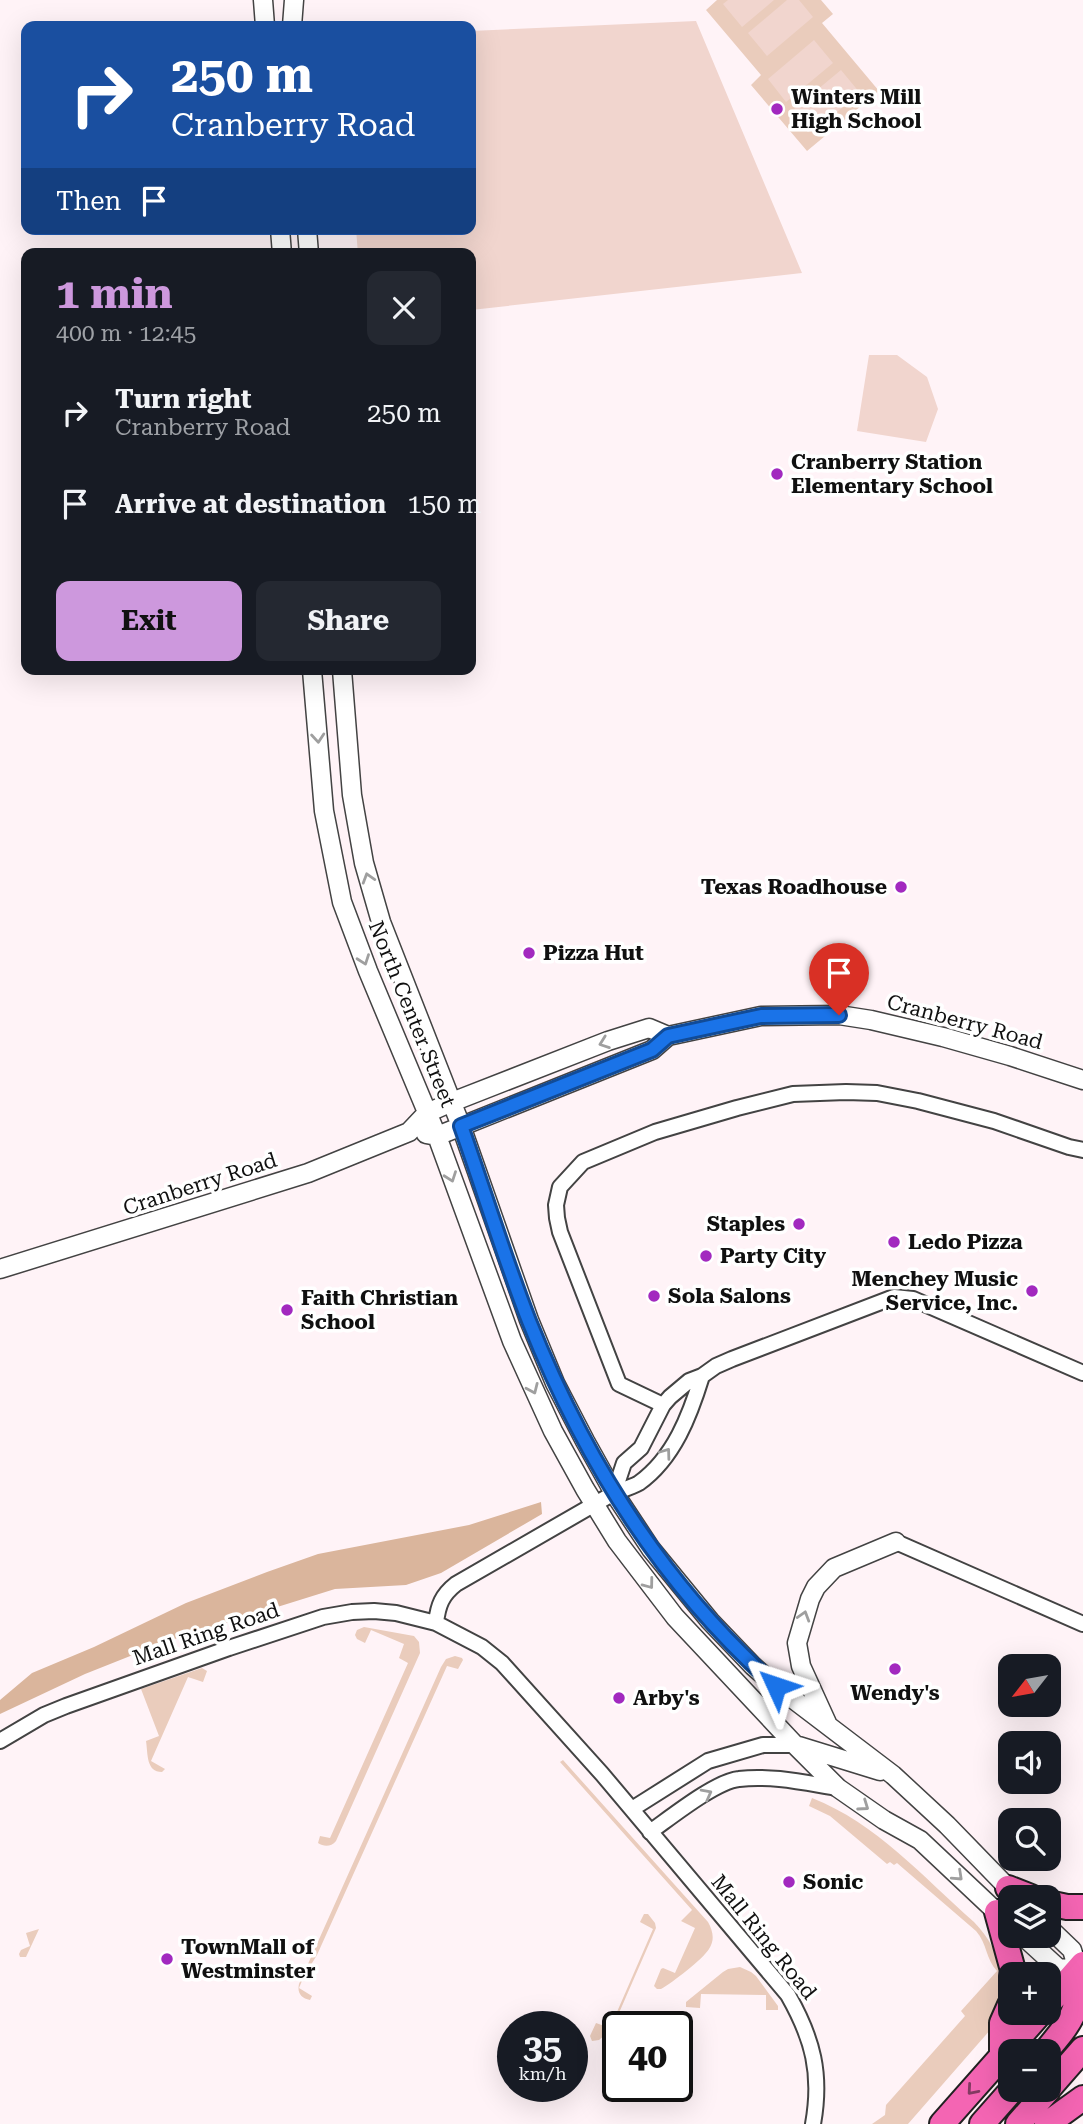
<!DOCTYPE html>
<html lang="en">
<head>
<meta charset="utf-8">
<style>
  :root { --surface:#171b24; --page:#242831; --text:#f1f3f6; --muted:#9ea1a6; --accent:#cd98dd }
  body { margin:0; font-family:"Roboto Serif",serif; background:var(--page); color:var(--text); height:100vh; display:flex; flex-direction:column; font-size:26px; white-space:nowrap }
  * { box-sizing:border-box; margin:0 }
  p { font-size:23px; color:var(--muted) }
  .icon { flex:none; width:38px; height:38px; fill:none; stroke:currentColor; stroke-width:2; stroke-linecap:round; stroke-linejoin:round }
  .map { position:relative; flex:1; overflow:hidden }
  .details { position:absolute; left:21px; top:248px; width:455px; height:427px; display:flex; flex-direction:column; background:var(--surface); border-radius:14px; box-shadow:0 7px 28px #0002 }
  .details>* { flex:none }
  .guide { position:absolute; left:21px; top:21px; width:455px; height:214px; border-radius:14px; box-shadow:0 7px 28px #0002; background:#1a4fa0; color:#fff; overflow:hidden }
  .needle { width:46px; rotate:239deg }
  .tools { position:absolute; left:998px; top:1654px; display:grid; gap:14px }
  .tools a { display:grid; place-items:center; width:63px; height:63px; border-radius:14px; background:var(--surface); box-shadow:0 7px 28px #0002; font-size:35px }
  .speed { position:absolute; left:497px; top:2011px; display:flex; gap:14px; font-size:35px; font-weight:700; text-align:center }
  .speed>* { display:grid; place-content:center; width:91px; height:91px; border-radius:50%; background:var(--surface); box-shadow:0 7px 28px #0002; line-height:1 }
  .speed small { font-size:18px; font-weight:400 }
  .speed .limit { border:4px solid #111; border-radius:10px; background:#fff; color:#111 }
  .pin { position:absolute; display:grid; place-items:center; width:60px; height:60px; color:#fff; margin:-72px -30px; border-radius:50% 50% 50% 0; rotate:-45deg; box-shadow:0 0 7px #0007 }
  .pin .icon { rotate:45deg }
  .me { position:absolute; width:77px; margin:-38px; rotate:312deg; stroke-linejoin:round; filter:drop-shadow(0 0 5px #0008) }
  .turn { display:flex; align-items:center; gap:24px; height:147px; padding:0 35px; font-size:32px }
  .turn .icon { width:91px; height:91px; stroke-width:2.5 }
  .turn b { display:block; font-size:49px; line-height:60px }
  .then { display:flex; align-items:center; height:66px; padding:0 35px; background:#0003; gap:14px; font-size:26px }
  .round { display:grid; place-items:center; flex:none; width:74px; height:74px; border-radius:14px; background:var(--page) }
  .headline { display:flex; align-items:center; justify-content:space-between; height:119px; padding:0 35px }
  h1 { font-size:42px; font-weight:700; line-height:52px; color:var(--accent) }
  .cta { display:flex; gap:14px; margin-top:auto; padding:14px 35px }
  .cta a { flex:1; height:80px; border-radius:14px; background:var(--accent); color:#111; font-size:28px; font-weight:700; line-height:80px; text-align:center }
  .cta a+a { background:var(--page); color:var(--text) }
  ul { padding:0; list-style:none }
  li { display:flex; align-items:center; gap:21px; height:91px; padding:0 35px }
  li div { flex:1 }
  li b { display:block; font-size:26px }
  li em { font-style:normal }
  .map>svg:first-child { display:block }
  .green { fill:#eaccbc }
  .forest { fill:#dab59c }
  .pitch { fill:#f1d5ce }
  .lines { fill:none; stroke-linecap:round; stroke-linejoin:round }
  .minor-casing { stroke:#434343; stroke-width:18 }
  .tertiary-casing { stroke:#434343; stroke-width:21 }
  .trunk-casing { stroke:#212121; stroke-width:28 }
  .minor { stroke:#fff; stroke-width:14 }
  .tertiary { stroke:#fff; stroke-width:18 }
  .trunk { stroke:#f465b3; stroke-width:24 }
  .oneway { stroke:#9f9f9f }
  .oneway2 { stroke:#823a62 }
  .route-casing { stroke:#114b97; stroke-width:18 }
  .route { stroke:#1a73e8; stroke-width:12 }
  .poi-dot { fill:#a229bf; stroke:#fff; stroke-width:2.5 }
  .labels { text-anchor:middle; stroke-width:7; stroke-linejoin:round; paint-order:stroke }
  .poi-label { font-size:21px; font-weight:bold; fill:#101010; stroke:#fff; text-anchor:start }
  .street-label { font-size:21px; fill:#101010; stroke:#fff }
</style>
</head>
<body>
<div class="map">
<svg width="1083" height="2124" viewBox="0 0 1083 2124">
  <rect width="100%" height="100%" fill="#fff3f7"/>
  <path class="green" d="M717,0h104l12,14 -11,9 57,68 -72,60 -56,-66 10,-10 -55,-65z
    M364,1627l50,9 5,6 1,11 -84,188c-5,6 -12,6 -18,2l2,-7 10,2 78,-175 -9,-5 5,-14 -33,-14 -6,13 -8,-4 -2,-4 2,-5z
    M455,1656l7,2 1,2 -5,9 -11,-3 -130,289 -13,21 -5,12 13,8 -2,4c-9,-2 -13,-7 -11,-16l142,-317 5,-8z
    M202,1668l5,3 -4,11 -15,-5 -37,84 14,8 -3,3c-16,0 -14,-18 -16,-31l13,-5 -18,-47z
    M563,1760l145,162c5,9 7,18 1,27 -6,10 -37,34 -48,40h-4l-3,-3 7,-17 2,-1 12,5 20,-45 -14,-7 11,-11 -132,-148z
    M812,1798c64,25 111,79 162,124 16,17 24,32 27,55h5l-2,22 -13,30 -83,95h-36l13,-9 1,-10 79,-89 -4,-5 36,-40c-11,-11 -10,-28 -21,-40l-79,-68 -3,2 -4,-3 -3,2 -57,-48 -21,-10z
    M644,1914h4l7,9 1,5 -44,101 -13,11 -7,1 -2,-5 6,-13 14,5 43,-99 -13,-7z
    M39,1929l-13,28h-6l-1,-3 2,-4 9,-4 -4,-13z
    M740,1967l11,5 5,4 22,30v4h-12v-15l-65,-1 -1,14 -14,-1v-5l37,-30 5,-3z"/>
  <path class="forest" d="M541,1502l1,12 -101,59 -35,12 -71,4 -167,52 -83,33 -85,40v-14l32,-27 62,-26 92,-44 81,-31 51,-18 151,-29z"/>
  <path class="pitch" d="M728,0h46l-32,27 -19,-23z
    M787,0h12l14,17 -46,39 -19,-23z
    M696,21l106,252 -331,37v-56h-113l-2,-25h115v-198z
    M814,40l19,23 -47,39 -18,-23z
    M841,70l19,23 -47,39 -19,-23z
    M869,355h28l30,22 11,32 -12,33 -69,-11z"/>
  <g class="lines">
    <g class="minor-casing">
      <path id="minor" d="M663,1405l-44,-21 -59,-152 -3,-14 -1,-13 4,-18 23,-25 72,-30 82,-24 56,-14 53,-2 31,1 41,8 76,20 75,26 14,3
        M614,1493l10,-30 17,-15 22,-43 7,-8 19,-16 13,-5 14,-10 16,-7 162,-62 19,2 170,74
        M896,1542l187,82
        M436,1623c2,-18 6,-28 20,-39l158,-91c8,-3 18,-6 25,-10 35,-25 51,-68 63,-107
        M0,1741l44,-26 22,-9 163,-58 94,-31 29,-5 22,-1 22,2 40,10 46,24 20,16 100,111 186,221c25,44 34,79 25,129
        M632,1809l76,-48 55,-16h32
        M650,1832c20,-14 66,-51 89,-53 33,-4 67,4 99,9"/>
    </g>
    <g class="tertiary-casing">
      <path id="tertiary" d="M263,0l2,26
        M292,26l2,-26
        M280,229l2,25
        M307,229l2,25
        M312,670l12,141 18,91 26,69 69,165 75,205 41,90 32,58 32,52 58,76 120,128 43,43 46,32 36,20 85,80
        M342,670l10,125 12,68 17,59 80,204 68,194 26,63 30,58 29,52 37,56 59,72 43,45 23,20 117,89 54,50 68,70
        M426,1134l11,2 215,-86 16,-14 93,-20 78,-1 32,5 72,17 67,19 73,24
        M0,1269l308,-96 101,-41 18,-19 25,-11 156,-61 41,-13 19,8
        M827,1723l-26,-57 -4,-23 13,-44 6,-12 18,-19 62,-26
        M799,1746l81,25
        M1048,1927l24,23 6,20
        M1023,1936l35,32 20,2 5,4"/>
    </g>
    <g class="trunk-casing">
      <path id="trunk" d="M1008,1888l23,9
        M1048,1903l19,4h16
        M997,1912l17,62
        M1048,2004l35,-40
        M1046,2051c23,-27 37,-43 32,-81
        M1002,2056v-33l8,-18
        M1048,2089l35,-40
        M942,2124l99,-112
        M982,2124l30,-34
        M1018,2124l30,-34
        M1047,2124l36,-26"/>
    </g>
    <use href="#minor" class="minor"/>
    <use href="#tertiary" class="tertiary"/>
    <use href="#trunk" class="trunk"/>
  </g>
  <defs><path id="oneway-chevron" d="M-2-3.5L2.5 0L-2 3.5" fill="none" stroke-width="1.6" stroke-linecap="round" stroke-linejoin="round" transform="scale(1.75)"/></defs>
  <g class="oneway">
    <use href="#oneway-chevron" transform="translate(318 738) rotate(85)"/>
    <use href="#oneway-chevron" transform="translate(368 878) rotate(-107)"/>
    <use href="#oneway-chevron" transform="translate(364 960) rotate(70)"/>
    <use href="#oneway-chevron" transform="translate(604 1043) rotate(160)"/>
    <use href="#oneway-chevron" transform="translate(451 1177) rotate(70)"/>
    <use href="#oneway-chevron" transform="translate(533 1389) rotate(66)"/>
    <use href="#oneway-chevron" transform="translate(666 1453) rotate(-54)"/>
    <use href="#oneway-chevron" transform="translate(649 1584) rotate(53)"/>
    <use href="#oneway-chevron" transform="translate(804 1616) rotate(-73)"/>
    <use href="#oneway-chevron" transform="translate(707 1794) rotate(-28)"/>
    <use href="#oneway-chevron" transform="translate(864 1806) rotate(35)"/>
    <use href="#oneway-chevron" transform="translate(958 1876) rotate(43)"/>
  </g>
  <use class="oneway2" href="#oneway-chevron" transform="translate(972 2090) rotate(131)"/>
  <g class="lines">
    <g class="route-casing">
      <path id="route" d="M776,1686c-112,-99 -192,-227 -247,-365 -25,-64 -45,-130 -68,-195l191,-76 16,-14 93,-20 78,-1"/>
    </g>
    <use href="#route" class="route"/>
  </g>
  <g class="poi-dot">
    <circle cx="777" cy="109" r="7"/>
    <circle cx="777" cy="474" r="7"/>
    <circle cx="901" cy="887" r="7"/>
    <circle cx="529" cy="953" r="7"/>
    <circle cx="799" cy="1224" r="7"/>
    <circle cx="894" cy="1242" r="7"/>
    <circle cx="706" cy="1256" r="7"/>
    <circle cx="1032" cy="1291" r="7"/>
    <circle cx="654" cy="1296" r="7"/>
    <circle cx="287" cy="1310" r="7"/>
    <circle cx="895" cy="1669" r="7"/>
    <circle cx="619" cy="1698" r="7"/>
    <circle cx="789" cy="1882" r="7"/>
    <circle cx="167" cy="1959" r="7"/>
  </g>
  <g class="labels">
    <g class="poi-label">
      <text x="791" y="104">Winters Mill<tspan x="791" dy="24">High School</tspan></text>
      <text x="791" y="469">Cranberry Station<tspan x="791" dy="24">Elementary School</tspan></text>
      <text x="887" y="894" text-anchor="end">Texas Roadhouse</text>
      <text x="543" y="960">Pizza Hut</text>
      <text x="785" y="1231" text-anchor="end">Staples</text>
      <text x="908" y="1249">Ledo Pizza</text>
      <text x="720" y="1263">Party City</text>
      <text x="1018" y="1286" text-anchor="end">Menchey Music<tspan x="1018" dy="24">Service, Inc.</tspan></text>
      <text x="668" y="1303">Sola Salons</text>
      <text x="301" y="1305">Faith Christian<tspan x="301" dy="24">School</tspan></text>
      <text x="895" y="1700" text-anchor="middle">Wendy's</text>
      <text x="633" y="1705">Arby's</text>
      <text x="803" y="1889">Sonic</text>
      <text x="181" y="1954">TownMall of<tspan x="181" dy="24">Westminster</tspan></text>
    </g>
    <g class="street-label">
      <text transform="translate(412 1014) rotate(68)" y="7">North Center Street</text>
      <text transform="translate(965 1022) rotate(15)" y="7">Cranberry Road</text>
      <text transform="translate(200 1184) rotate(-18)" y="7">Cranberry Road</text>
      <text transform="translate(206 1634) rotate(-19)" y="7">Mall Ring Road</text>
      <text transform="translate(764 1937) rotate(51)" y="7">Mall Ring Road</text>
    </g>
  </g>
</svg>
<div class="tools">
<a><svg class="needle" viewBox="-14 -14 28 28"><path d="M0-13l5 13h-10z" fill="#e53935"/><path d="M0 13l5-13h-10z" fill="#9ea1a6"/></svg></a>
<a><svg class="icon" aria-label="sound" viewBox="0 0 24 24"><path d="M4 9h4l5-4v14l-5-4H4zM17 9q2 3 0 6"/></svg></a>
<a><svg class="icon" aria-label="search" viewBox="0 0 24 24"><circle cx="10" cy="10" r="6"/><path d="M15 15l6 6"/></svg></a>
<a><svg class="icon" aria-label="layers" viewBox="0 0 24 24"><path d="M12 4l9 5-9 5-9-5zM3 14l9 5 9-5"/></svg></a>
<a>+</a>
<a>−</a>
</div>
<div class="speed"><div>35<small>km/h</small></div><div class="limit">40</div></div>
<div class="pin" style="left:839px;top:1015px;background:#d93025"><svg class="icon" aria-label="arrive" viewBox="0 0 24 24"><path d="M6 21V4h12l-3 4 3 4H6"/></svg></div>
<svg class="me" style="left:776px;top:1686px" viewBox="-20 -20 40 40"><path d="M0-17L14 15 0 8-14 15z" fill="#1a73e8" stroke="#fff" stroke-width="4"/></svg>
<div class="guide">
<div class="turn"><svg class="icon" aria-label="right" viewBox="0 0 24 24"><path d="M7 20v-9h11M14 6l5 5-5 5"/></svg><div><b>250 m</b>Cranberry Road</div></div>
<div class="then">Then<svg class="icon" aria-label="arrive" viewBox="0 0 24 24"><path d="M6 21V4h12l-3 4 3 4H6"/></svg></div>
</div>
<section class="details">
<div class="headline"><div><h1>1 min</h1><p>400 m · 12:45</p></div><a class="round"><svg class="icon" aria-label="close" viewBox="0 0 24 24"><path d="M6 6l12 12M18 6L6 18"/></svg></a></div>
<ul>
<li><svg class="icon" aria-label="right" viewBox="0 0 24 24"><path d="M7 20v-9h11M14 6l5 5-5 5"/></svg><div><b>Turn right</b><p>Cranberry Road</p></div><em>250 m</em></li>
<li><svg class="icon" aria-label="arrive" viewBox="0 0 24 24"><path d="M6 21V4h12l-3 4 3 4H6"/></svg><div><b>Arrive at destination</b></div><em>150 m</em></li>
</ul>
<div class="cta"><a>Exit</a><a>Share</a></div>
</section>
</div>
</body>
</html>
